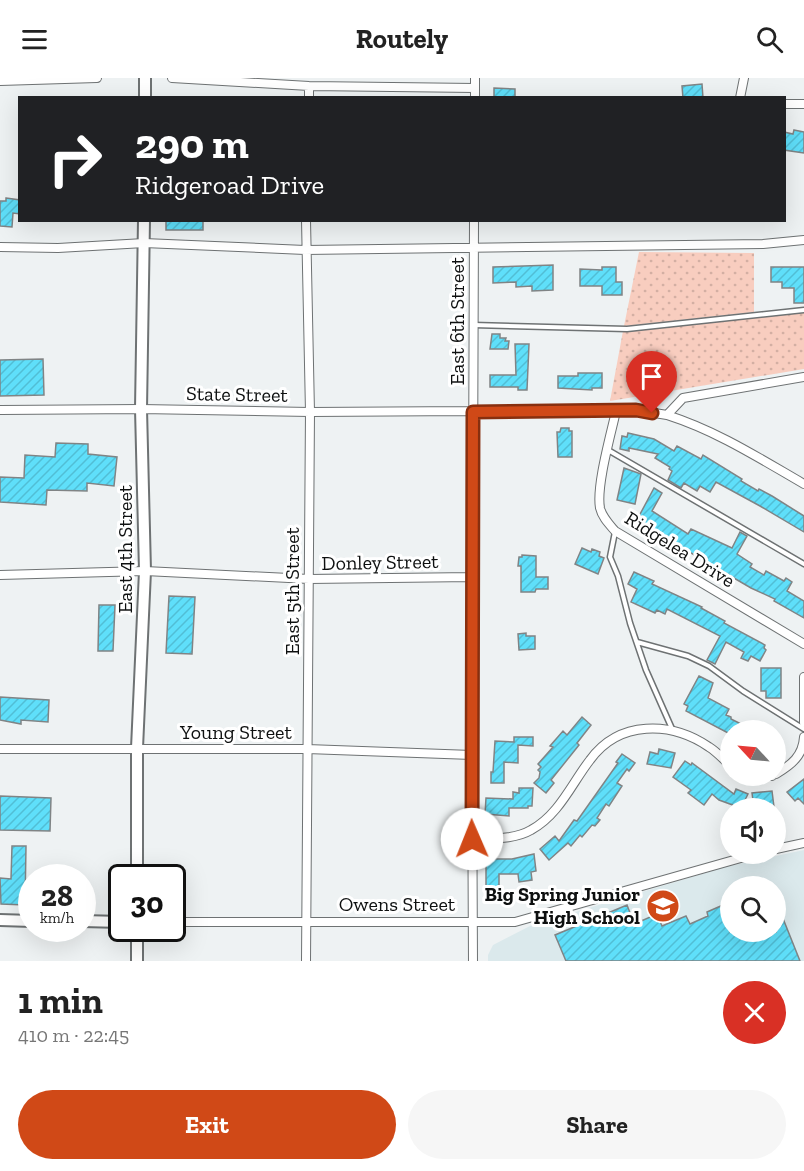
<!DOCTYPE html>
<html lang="en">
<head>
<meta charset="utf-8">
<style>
  :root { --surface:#fff; --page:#f6f6f6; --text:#222; --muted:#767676; --accent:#d04917 }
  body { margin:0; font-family:"Zilla Slab",serif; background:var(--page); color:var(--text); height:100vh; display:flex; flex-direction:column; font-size:22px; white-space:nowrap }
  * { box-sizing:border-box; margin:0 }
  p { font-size:20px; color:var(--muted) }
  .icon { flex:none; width:33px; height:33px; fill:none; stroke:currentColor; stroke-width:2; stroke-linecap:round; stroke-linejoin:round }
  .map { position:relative; height:883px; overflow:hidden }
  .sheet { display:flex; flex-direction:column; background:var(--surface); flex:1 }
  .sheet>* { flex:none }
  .guide { position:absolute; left:18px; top:18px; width:768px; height:126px; border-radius:0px; box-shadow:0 6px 24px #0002; background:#202124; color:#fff; overflow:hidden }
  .needle { width:39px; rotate:296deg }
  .fabs { position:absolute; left:720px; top:642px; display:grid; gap:12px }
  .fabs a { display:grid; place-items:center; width:66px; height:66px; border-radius:50%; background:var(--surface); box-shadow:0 6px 24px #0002; font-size:30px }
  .speed { position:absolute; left:18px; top:786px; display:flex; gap:12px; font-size:30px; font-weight:700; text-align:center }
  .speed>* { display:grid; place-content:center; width:78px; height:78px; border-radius:50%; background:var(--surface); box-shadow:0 6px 24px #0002; line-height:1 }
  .speed small { font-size:15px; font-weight:400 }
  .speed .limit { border:3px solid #111; border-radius:9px; background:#fff; color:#111 }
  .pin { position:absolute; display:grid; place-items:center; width:51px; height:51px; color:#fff; margin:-62px -26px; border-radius:50% 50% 50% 0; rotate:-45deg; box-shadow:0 0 6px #0007 }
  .pin .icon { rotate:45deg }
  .me { position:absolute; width:66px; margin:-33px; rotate:359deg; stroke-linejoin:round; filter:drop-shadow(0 0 4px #0008) }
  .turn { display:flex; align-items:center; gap:21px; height:126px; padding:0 18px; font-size:27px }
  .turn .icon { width:78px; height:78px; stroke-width:2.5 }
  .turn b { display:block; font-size:42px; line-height:51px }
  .round { display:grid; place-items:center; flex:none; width:63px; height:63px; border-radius:32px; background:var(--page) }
  .summary { display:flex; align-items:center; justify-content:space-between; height:102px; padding:0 18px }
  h1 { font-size:36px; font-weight:700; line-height:45px }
  .action { display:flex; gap:12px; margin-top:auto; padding:12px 18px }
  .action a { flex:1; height:69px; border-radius:36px; background:var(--accent); color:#fff; font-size:24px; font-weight:700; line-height:69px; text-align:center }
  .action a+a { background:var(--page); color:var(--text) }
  header { display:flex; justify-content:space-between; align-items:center; height:78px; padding:0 18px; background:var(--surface); font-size:27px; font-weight:700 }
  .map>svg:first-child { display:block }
  .built { fill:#dbe9ec; fill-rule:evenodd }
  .grass { fill:url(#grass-dots) }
  .building { fill:url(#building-hatch); stroke:#808485; stroke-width:1.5 }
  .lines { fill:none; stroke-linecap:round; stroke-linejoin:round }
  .lane-casing { stroke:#6e7273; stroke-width:7 }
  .street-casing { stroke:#6e7273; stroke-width:10 }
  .secondary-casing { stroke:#6e7273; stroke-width:14 }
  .lane { stroke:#fff; stroke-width:4 }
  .street { stroke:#fff; stroke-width:8 }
  .secondary { stroke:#fff; stroke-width:10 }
  .route-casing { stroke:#872f0f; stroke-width:15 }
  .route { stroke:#d04917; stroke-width:10 }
  .labels { text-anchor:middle; stroke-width:6; stroke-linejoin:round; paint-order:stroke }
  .street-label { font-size:20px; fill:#0e1010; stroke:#fff }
  .poi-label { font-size:20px; font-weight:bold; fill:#0e1010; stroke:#fff; text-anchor:end }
</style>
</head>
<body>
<header><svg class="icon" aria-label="menu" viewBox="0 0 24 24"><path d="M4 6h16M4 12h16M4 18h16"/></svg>Routely<svg class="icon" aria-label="search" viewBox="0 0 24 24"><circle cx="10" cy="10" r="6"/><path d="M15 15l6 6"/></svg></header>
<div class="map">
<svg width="804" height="883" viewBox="0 0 804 883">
  <defs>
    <pattern id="grass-dots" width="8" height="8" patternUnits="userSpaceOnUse" patternTransform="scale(1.5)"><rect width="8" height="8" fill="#f8cdbf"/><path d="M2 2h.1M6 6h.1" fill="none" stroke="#d3afa3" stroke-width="1.8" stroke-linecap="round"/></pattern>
    <pattern id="building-hatch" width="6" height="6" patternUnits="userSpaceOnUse" patternTransform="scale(1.5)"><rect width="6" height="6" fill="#5fdffa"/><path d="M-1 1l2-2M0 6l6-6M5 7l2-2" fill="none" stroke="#51bed5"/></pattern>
  </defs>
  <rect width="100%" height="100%" fill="#eef2f3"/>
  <path class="built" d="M804,772v111h-316v-6l5,-10 39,-20 193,-58zM730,808h46v46h-46z"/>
  <path class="grass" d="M639,174l115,1v59l-130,14z
    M804,234v57l-194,32 13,-70z"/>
  <path class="building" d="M702,6l1,14h-20l-1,-12z
    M494,10l21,1v9h-21z
    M794,52l10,2v21l-20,-3v-18l9,2z
    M6,120l14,2v14l-7,-1 -1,14 -12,-1v-25h6z
    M166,142h37v10h-37z
    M553,187v25l-21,1v-5l-16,1v-5l-23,1v-16z
    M602,189h14v15h6v13h-20v-9h-22v-17l22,1z
    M771,189h33v36h-10v-15h-12v-6h-11z
    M492,256h8v4h6l-1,3h4l-1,8h-18z
    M515,266h14l-2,46h-9v-3h-28v-12h26z
    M43,281l1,36 -44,1v-36z
    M578,295h24v15h-10v2l-34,-2v-12h20z
    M561,350h8v3h3v26h-14l-1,-25h3z
    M628,355l26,6 20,12 3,-5 24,13 2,-4 39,24 -1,2 17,10 1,-2 13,7 32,20v16l-44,-26 -44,-24 -6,10 -10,-6 -3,5 -13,-8 -3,5 -13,-8 4,-9 -3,-2 1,-2 -15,-9 3,-4 -29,-6v3l-9,-2 2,-13 5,1z
    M56,365l32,1v10l29,3 -3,29 -27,-3v8l-40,-1 -1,15 -46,-3v-25l24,1 1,-23 30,2z
    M624,390l17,6 -6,30 -18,-4z
    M654,410l8,5 -10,18 36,23 3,-5 41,19 8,-16 7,4 -10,18 15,10 -2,3 14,8 2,-4 18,10 2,-3 6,4 -5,9 17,10v17l-30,-17 1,-2 -24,-11 -108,-63 -5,-7z
    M582,470l9,4 1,-3 8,3 -1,4 5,2 -6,16 -23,-10z
    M522,477l14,1v21h12v12h-12l-1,3h-14v-26h-3l1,-9h3z
    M634,494l20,9 -2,3 50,23 -1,1 24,13 -1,2 41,22 -1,3 2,2 -6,11 -9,-5 -3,5 -7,-3 3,-6 -18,-10 -11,22 -8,-4 13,-24 -53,-27 -2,5 -8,-4 -2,3 -24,-11 6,-13 -9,-5z
    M169,518l26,1 -3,57 -26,-1z
    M99,527h16l-2,46h-15z
    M526,555v3h9v13l-16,1 -1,-16z
    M761,590h20v30h-15v-7h-5z
    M699,598l14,7 -5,15 21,11 -3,6 5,2v2l22,11h-23v4l-44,-23 2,-5 -4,-2z
    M0,619l49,3 -1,22 -27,-2v4l-21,-4z
    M582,639l9,8 -14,18 2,2 -28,35 3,3 -8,10 -12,-10 5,-5 1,-6 -2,-2 3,-3 -3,-3 15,-17 -3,-1 13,-15 4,4z
    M514,659h19v9l-15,-1v18l-14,-1v21h-13v-11h2l2,-31 19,1z
    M659,671l16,4 -4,15 -24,-4 3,-12 8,2z
    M622,676l13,9 -6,8 -2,-2 -10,14 5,3 -13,20 -3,-2 -9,14 3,2 -5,6 -3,-1 -10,12 -2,-2 -9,11 -3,-3 -19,17 -9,-11 15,-13 4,5 15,-21 3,1 41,-58 -2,-1z
    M685,683l6,4 1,-2 42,31 2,-5 12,5 -7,14 -22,-8 -7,-6 -8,11 -16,-12 3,-3 -18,-13z
    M804,701v25l-6,-6 -3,3 -8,-9z
    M519,710h14l-1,18h-4v2h-19v8l-24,-2 1,-16 27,1v-7l6,1z
    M772,713l2,16 -20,1 -2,-15z
    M0,718l51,2 -1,33 -50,-1z
    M12,768h14l-1,59 -24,-1 -1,-26 11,1z
    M534,776l2,17 -5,1 1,8 -13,2 -1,-8h-19v20h-13v-31h4v-4h22z
    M776,823l24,60h-234l-11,-26 72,-30 5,13 5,-2 2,6 18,-8 5,12 24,-10 4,8 18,-8 -1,-4 23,-10v30h46z"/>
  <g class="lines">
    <g class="lane-casing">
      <path id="lane" d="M473,247l154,4 177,-19
        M608,372l196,114
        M615,454l-5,25 8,19 12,47 16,47 27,61
        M637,564l51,14 21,10 34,25 61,38"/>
    </g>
    <g class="street-casing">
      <path id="street" d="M172,0l137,8 166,2
        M0,3l97,-3
        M309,20v-12
        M475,20v-20
        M740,20l4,-20
        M784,26h20
        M0,169l58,1 86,-5 161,7 458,-6 41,-4
        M0,332l141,-1 169,3 326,-2 31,5 16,-17 121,-21
        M616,333c-5,23 -20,75 -16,97 2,9 9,16 15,23l189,113
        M667,337c50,16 92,43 137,69
        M0,497l145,-4 164,8 163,-2
        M804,599v46
        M0,671h307l165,6
        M776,696c15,-9 27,-18 28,-37
        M751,698h21
        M472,761c19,-1 42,1 59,-9 28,-15 41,-47 59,-70 29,-40 81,-39 119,-13 8,5 14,12 21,18
        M776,771l28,-6
        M172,844h343l240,-68
        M306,883l4,-549 -4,-192
        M473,883l-1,-206 2,-535"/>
    </g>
    <g class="secondary-casing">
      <path id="secondary" d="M145,20v-20
        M137,800v-130l8,-177 -4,-162 3,-189
        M0,842l32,1
        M82,843l40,1
        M137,883v-33"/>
    </g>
    <use href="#lane" class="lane"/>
    <use href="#street" class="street"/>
    <use href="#secondary" class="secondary"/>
  </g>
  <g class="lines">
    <g class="route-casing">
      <path id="route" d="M472,761l1,-427 163,-2 16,3"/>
    </g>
    <use href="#route" class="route"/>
  </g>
  <defs>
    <g id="school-disc" transform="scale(1.725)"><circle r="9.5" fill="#d04917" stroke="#fff"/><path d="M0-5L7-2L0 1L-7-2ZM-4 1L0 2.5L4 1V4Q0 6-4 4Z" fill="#fff"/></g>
  </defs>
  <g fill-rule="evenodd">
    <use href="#school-disc" x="663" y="828"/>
  </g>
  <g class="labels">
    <g class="street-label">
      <text transform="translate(457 243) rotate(-90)" y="7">East 6th Street</text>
      <text transform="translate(237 316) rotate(1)" y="7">State Street</text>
      <text transform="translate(125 471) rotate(-90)" y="7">East 4th Street</text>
      <text transform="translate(680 471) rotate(32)" y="7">Ridgelea Drive</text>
      <text transform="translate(380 484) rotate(-1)" y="7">Donley Street</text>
      <text transform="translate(292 513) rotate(-90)" y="7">East 5th Street</text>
      <text x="236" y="661">Young Street</text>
      <text x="397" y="833">Owens Street</text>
    </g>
    <g class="poi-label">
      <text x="640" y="823">Big Spring Junior<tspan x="640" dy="23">High School</tspan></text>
    </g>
  </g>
</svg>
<div class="fabs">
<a><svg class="needle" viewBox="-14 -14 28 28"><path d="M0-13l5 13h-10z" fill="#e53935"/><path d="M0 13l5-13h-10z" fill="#767676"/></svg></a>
<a><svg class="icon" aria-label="sound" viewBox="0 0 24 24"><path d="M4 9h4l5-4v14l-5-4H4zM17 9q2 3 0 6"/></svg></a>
<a><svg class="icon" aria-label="search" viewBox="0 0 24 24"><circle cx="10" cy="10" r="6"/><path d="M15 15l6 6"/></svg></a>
</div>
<div class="speed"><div>28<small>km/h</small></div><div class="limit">30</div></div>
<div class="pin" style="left:652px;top:335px;background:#d93025"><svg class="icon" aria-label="arrive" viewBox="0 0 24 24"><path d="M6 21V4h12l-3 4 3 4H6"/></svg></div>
<svg class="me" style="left:472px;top:761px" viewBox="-20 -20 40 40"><circle r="19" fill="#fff"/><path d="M0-13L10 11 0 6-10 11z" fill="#d04917"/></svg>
<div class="guide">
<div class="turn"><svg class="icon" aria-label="right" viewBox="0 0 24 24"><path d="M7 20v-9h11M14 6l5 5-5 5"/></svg><div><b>290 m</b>Ridgeroad Drive</div></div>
</div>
</div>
<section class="sheet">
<div class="summary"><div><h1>1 min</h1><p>410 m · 22:45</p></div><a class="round" style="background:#d93025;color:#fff"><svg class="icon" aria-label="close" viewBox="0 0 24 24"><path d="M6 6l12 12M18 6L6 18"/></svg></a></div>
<div class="action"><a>Exit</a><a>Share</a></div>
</section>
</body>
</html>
